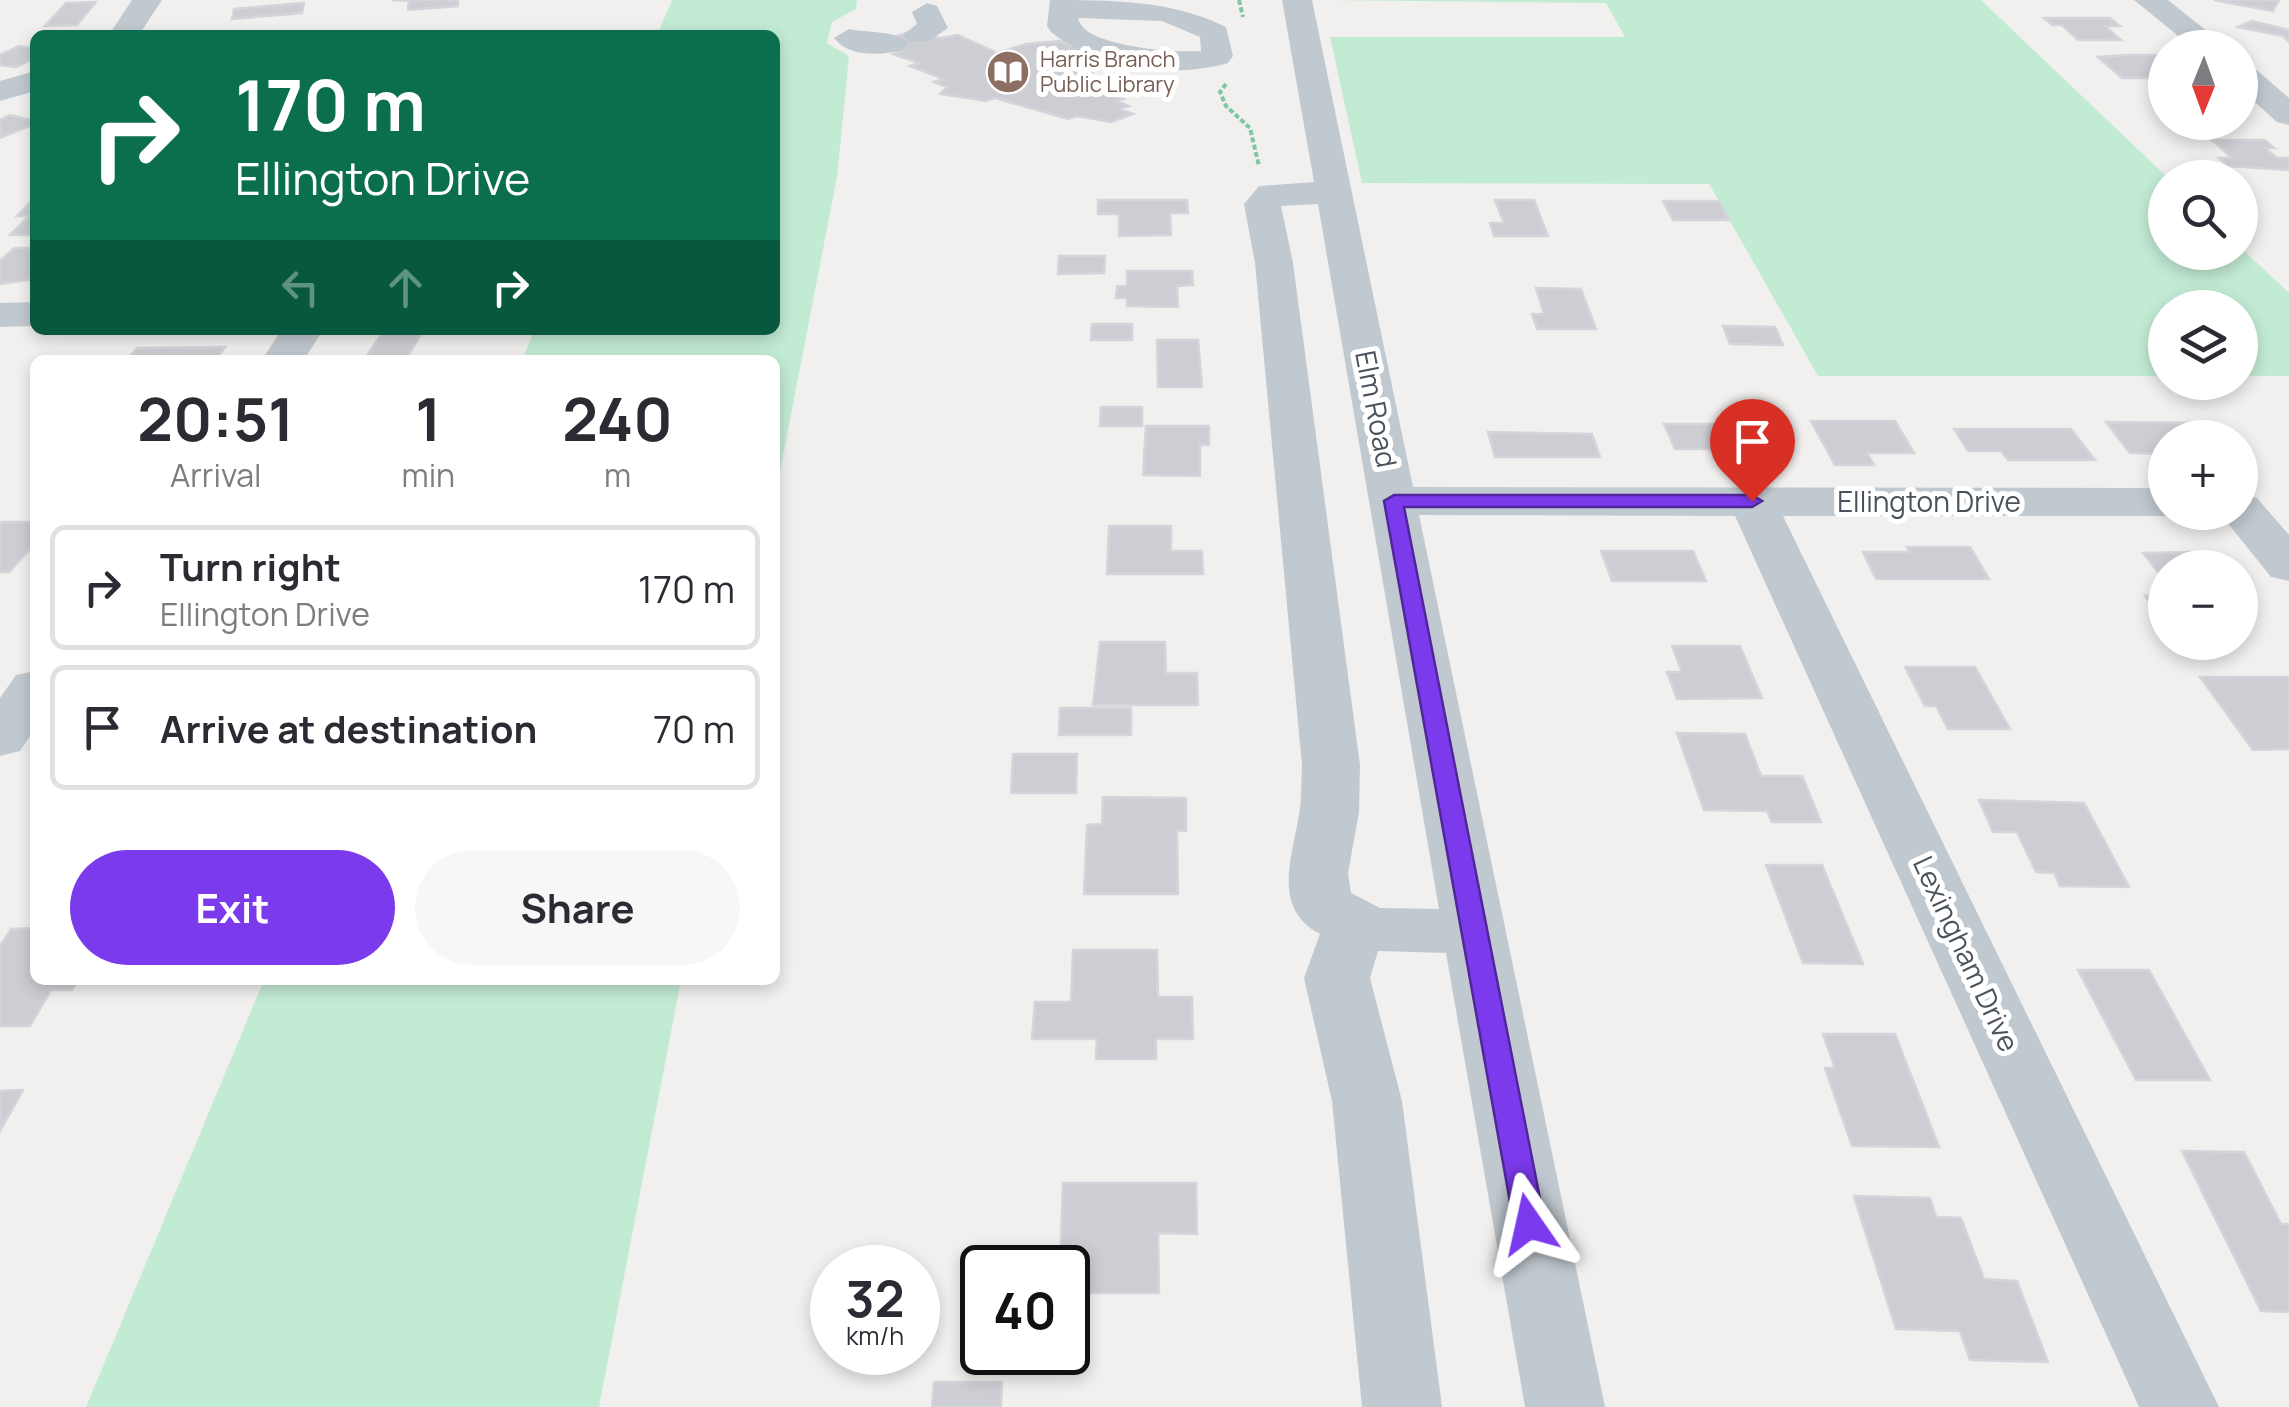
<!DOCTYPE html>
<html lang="en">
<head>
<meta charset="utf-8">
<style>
  :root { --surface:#fff; --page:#f7f7f7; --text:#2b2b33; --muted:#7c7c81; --line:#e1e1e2; --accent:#7c3aed }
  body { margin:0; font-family:Manrope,sans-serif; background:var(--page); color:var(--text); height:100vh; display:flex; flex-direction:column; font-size:38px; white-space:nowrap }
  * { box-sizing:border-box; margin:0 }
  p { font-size:32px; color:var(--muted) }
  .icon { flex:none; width:55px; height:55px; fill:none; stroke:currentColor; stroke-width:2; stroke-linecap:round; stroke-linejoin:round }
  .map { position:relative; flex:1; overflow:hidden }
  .side { position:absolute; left:30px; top:355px; width:750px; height:630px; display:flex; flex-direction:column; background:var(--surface); border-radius:15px; box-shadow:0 5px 15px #0003 }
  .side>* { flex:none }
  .banner { position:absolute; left:30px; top:30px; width:750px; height:305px; border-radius:15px; box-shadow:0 5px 15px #0003; background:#0b6e4f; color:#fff; overflow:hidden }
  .needle { width:65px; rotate:181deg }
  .tools { position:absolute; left:2148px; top:30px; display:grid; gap:20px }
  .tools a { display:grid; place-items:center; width:110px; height:110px; border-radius:50%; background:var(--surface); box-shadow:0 5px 15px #0003; font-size:50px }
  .speed { position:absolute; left:810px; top:1245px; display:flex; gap:20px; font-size:50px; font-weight:700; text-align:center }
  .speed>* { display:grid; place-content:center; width:130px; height:130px; border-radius:50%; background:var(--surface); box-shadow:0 5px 15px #0003; line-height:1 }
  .speed small { font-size:25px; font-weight:400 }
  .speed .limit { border:5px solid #111; border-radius:15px; background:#fff; color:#111 }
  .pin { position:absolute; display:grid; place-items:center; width:85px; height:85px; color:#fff; margin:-102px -42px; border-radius:50% 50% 50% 0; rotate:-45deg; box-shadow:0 0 10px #0007 }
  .pin .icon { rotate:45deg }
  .me { position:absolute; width:110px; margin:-55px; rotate:349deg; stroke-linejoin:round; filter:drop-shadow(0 0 8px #0008) }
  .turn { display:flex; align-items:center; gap:35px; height:210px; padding:0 40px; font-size:45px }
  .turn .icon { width:130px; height:130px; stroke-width:2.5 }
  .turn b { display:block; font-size:70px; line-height:85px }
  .lanes { display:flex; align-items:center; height:95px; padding:0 40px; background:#0003; justify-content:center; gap:50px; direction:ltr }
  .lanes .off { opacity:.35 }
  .eta { display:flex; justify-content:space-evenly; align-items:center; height:170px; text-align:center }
  .eta b { font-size:60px; font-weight:700; line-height:70px }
  .button { display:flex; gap:20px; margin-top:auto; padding:20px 40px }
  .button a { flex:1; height:115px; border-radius:60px; background:var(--accent); color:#fff; font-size:40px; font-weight:700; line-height:115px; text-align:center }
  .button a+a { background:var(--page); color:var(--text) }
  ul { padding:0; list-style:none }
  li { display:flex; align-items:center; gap:30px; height:125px; margin:0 20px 15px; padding:0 20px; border:5px solid var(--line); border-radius:15px }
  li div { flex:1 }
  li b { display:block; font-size:38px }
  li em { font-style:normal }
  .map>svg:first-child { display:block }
  .green { fill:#c2ebd4 }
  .building { fill:#cdced3; stroke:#d4d5da; stroke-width:2.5 }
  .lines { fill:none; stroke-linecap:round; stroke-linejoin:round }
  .path { stroke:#7dc6a6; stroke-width:4; stroke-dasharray:5 2.5; stroke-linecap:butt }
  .minor { fill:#c1c9d0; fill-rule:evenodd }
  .route { fill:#7c3aed; stroke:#51269a; stroke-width:2.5 }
  .labels { text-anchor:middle; stroke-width:10; stroke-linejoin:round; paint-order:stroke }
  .far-education-label { font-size:22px; fill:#785e54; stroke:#fff; text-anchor:start }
  .street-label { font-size:28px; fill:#49525b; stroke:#fff }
</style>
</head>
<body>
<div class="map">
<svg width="2289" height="1407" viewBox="0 0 2289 1407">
  <rect width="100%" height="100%" fill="#f2f0ef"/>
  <path class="green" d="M672,0h185l-1,9 -24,13 -5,21 22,13 -12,121 -62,320v-137h-253l12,-30h241v-295h-118z
    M1321,0h660l186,177 -2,75h75v-5l49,46v83h-49v-68h-75v68h-347l-109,-192 -347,-1 -32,-146h295l-19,-34z
    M264,980h417l-82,427h-513z"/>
  <path class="building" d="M392,0h66v6l-50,4 1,-9z
    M2214,0h65l-6,11z
    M96,2l-19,23 -32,1 21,-23z
    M304,3l-2,10 -70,6 2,-10z
    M2044,18h66l10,8h-15l16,14h-43l-16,-15h-10z
    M2252,21l37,9v12l-6,-6 -45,-9z
    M909,32l32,6 17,-3 39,18 29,-9 34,-3 53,17 -9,4 9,3 -43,14 54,20 -7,2 12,5 -9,3 13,5 -22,8 -34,-6 -9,3 -73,-21 -9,3 -46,-7 7,-7 -13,-5 10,-3 -34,-13 9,-3 -26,-9 9,-3 -18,-11z
    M19,46l16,2v10l-19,9 -16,-2v-10z
    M2127,55h36l2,10h-9l9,13h-43l-24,-21z
    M10,115l25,6v3l-35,14v-18z
    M2212,140h53l9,8h-9l12,10h12v12l-61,-4 -9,-8h13z
    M34,199l1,36h-25l19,-19h-12z
    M1098,200h89l1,13h-18l1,22 -52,1v-22h-21z
    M1495,200h39l14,36h-54l-4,-13h14z
    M1663,201h56l10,19h-56z
    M14,248h21v31l-35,5v-23z
    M1059,256h46l-1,17 -46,1z
    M1127,271h65l1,14 -16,1 1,21 -51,-1v-8h-11l1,-12h10z
    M1536,288l45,1 15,40h-59l-5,-15h12z
    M1092,324h40v16h-41z
    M1723,326l52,1 8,18 -53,-1z
    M384,330h40l-19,30h-41z
    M1157,340h41l4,47h-44z
    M225,347l-9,13h-89l10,-12z
    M1101,407h41v19h-42z
    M1811,421h84l19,32h-47l7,12h-39z
    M2106,422l91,1 12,15h-44v16l-35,-1z
    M1664,424h80l13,25h-82z
    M1146,426h63v19h-9v31l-57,-1z
    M1954,429h117l24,31h-87l-7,-9h-33z
    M1488,432l104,2 8,23h-105z
    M0,522h35v22l-26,28h-9z
    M1109,526h62v25h31l1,23h-96z
    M1907,547h63l19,32h-113l-13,-27h47z
    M1601,551h92l13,30h-94z
    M2203,552l13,16h-51v13l-22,-28z
    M2165,595v22h-4l-16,-21z
    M1100,642h65l1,31h31l1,32h-105z
    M1672,646h68l22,52 -85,1 -10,-27h15z
    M1905,667h70l35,62h-62l-12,-23h-11z
    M2200,677h89v72l-36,1z
    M1060,708h71v27h-72z
    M1677,733l68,1 16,42h41l19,46h-49l-5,-11 -63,-1z
    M1013,754h64l-1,39h-65z
    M1103,797l83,1v33h-9l1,63h-94l3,-69 15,-1z
    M1979,800l105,3 45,84 -69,-1 -6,-13 -18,-1 -19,-40h-24z
    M1766,865h56l41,99 -60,-1z
    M35,928v52h43l-6,10h-21l-21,36h-30v-80l11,-17z
    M1073,950h84l1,47h34l1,42h-37v20h-60l1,-20h-65l3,-37h36z
    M2078,970h71l61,110h-74z
    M1823,1034h72l44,113 -87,-1 -27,-78h10z
    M23,1090l-23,41v-40z
    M2182,1151l62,1 37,72h8v88l-28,-1z
    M1063,1183h133l1,51 -39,-1 1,60h-91v-25h-8z
    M1854,1196l76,2 6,19 25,1 23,61 33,2 31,81 -78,-2 -10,-29 -64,-2z
    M934,1382h68l-1,25h-69z"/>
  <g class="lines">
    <path class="path" d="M1239,0l4,17
      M1226,84l-6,8 6,14 24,22 9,38"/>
    <path class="minor" d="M132,0h30l-23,35h-30z
      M1050,0c61,0 122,0 176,27l7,29 -5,7c-55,16 -131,6 -177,-31l-4,-6zM1078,18l84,3 38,16 1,14c-26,2 -118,-4 -123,-33z
      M1282,0h30l101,487 752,1v24h15l-15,4h-382l436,891h-80l-404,-891 -316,-1 186,892h-80l-79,-454 -68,-2 -8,27 32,123 40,306h-80l-30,-306 -28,-123 16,-44c-47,-25 -29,-73 -22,-114 4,-18 3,-37 4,-55l-47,-502 -11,-59 15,-18 55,-4zM1318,204l121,705 -59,-1 -29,-15 -3,-20 11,-61 1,-47 -67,-502 -12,-57z
      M2134,0h34l60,48h-35z
      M927,3l10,3 11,22 -19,13h-22l-4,-6 14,-11 -5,-12z
      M849,29c18,4 48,1 59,14l-4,7c-22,5 -55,8 -70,-12z
      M2240,62l11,3 38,33v27l-12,-3 -37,-33z
      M35,71v20l-35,10v-20z
      M35,302v24l-35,1v-24z
      M281,330h42l-19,30h-42z
      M2240,494l17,4 32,37v46l-18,-4 -52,-65h21z
      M35,671v58l-15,22 -20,5v-58l16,-23z"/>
  </g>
  <path class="route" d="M1394,495h358l10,6 -10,6h-348l141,717 -5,8 -11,4 -11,-4 -4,-8 -130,-723z"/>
  <defs>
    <g id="library-disc" transform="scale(2.25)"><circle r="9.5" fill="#8d6e63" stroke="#fff"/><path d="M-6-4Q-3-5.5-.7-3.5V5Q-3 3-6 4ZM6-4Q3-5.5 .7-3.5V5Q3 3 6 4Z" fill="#fff"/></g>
  </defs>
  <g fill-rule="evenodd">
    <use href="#library-disc" x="1008" y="72"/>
  </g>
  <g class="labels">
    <g class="far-education-label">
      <text x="1040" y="67">Harris Branch<tspan x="1040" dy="25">Public Library</tspan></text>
    </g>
    <g class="street-label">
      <text transform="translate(1376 409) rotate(79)" y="10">Elm Road</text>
      <text x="1929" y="512">Ellington Drive</text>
      <text transform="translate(1966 954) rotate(65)" y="10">Lexingham Drive</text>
    </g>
  </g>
</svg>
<div class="tools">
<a><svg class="needle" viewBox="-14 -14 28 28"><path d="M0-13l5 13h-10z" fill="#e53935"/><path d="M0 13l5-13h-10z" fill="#7c7c81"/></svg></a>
<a><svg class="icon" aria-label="search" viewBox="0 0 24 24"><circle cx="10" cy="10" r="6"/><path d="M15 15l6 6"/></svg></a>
<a><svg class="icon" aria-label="layers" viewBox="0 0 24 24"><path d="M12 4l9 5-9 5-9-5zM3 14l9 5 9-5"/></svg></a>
<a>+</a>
<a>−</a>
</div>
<div class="speed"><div>32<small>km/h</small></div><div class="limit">40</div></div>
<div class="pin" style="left:1752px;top:501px;background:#d93025"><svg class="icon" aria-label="arrive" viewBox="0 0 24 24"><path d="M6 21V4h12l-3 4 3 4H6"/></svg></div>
<svg class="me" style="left:1529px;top:1224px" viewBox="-20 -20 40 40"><path d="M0-17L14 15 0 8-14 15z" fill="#7c3aed" stroke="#fff" stroke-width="4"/></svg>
<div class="banner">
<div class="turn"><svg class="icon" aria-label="right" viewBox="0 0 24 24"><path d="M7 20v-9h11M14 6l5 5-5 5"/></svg><div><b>170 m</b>Ellington Drive</div></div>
<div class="lanes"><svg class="icon off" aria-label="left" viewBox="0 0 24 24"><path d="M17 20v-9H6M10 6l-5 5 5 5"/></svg><svg class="icon off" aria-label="ahead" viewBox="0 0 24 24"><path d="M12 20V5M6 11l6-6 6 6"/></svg><svg class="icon" aria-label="right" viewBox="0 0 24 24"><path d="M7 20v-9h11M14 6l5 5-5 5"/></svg></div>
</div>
<section class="side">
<div class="eta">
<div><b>20:51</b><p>Arrival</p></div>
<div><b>1</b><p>min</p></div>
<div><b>240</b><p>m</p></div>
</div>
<ul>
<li><svg class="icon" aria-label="right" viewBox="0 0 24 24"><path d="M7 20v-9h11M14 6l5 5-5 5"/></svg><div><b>Turn right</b><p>Ellington Drive</p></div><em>170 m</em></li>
<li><svg class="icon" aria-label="arrive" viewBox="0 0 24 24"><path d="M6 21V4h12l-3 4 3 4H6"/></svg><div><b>Arrive at destination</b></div><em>70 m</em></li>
</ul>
<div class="button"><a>Exit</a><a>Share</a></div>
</section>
</div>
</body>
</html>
